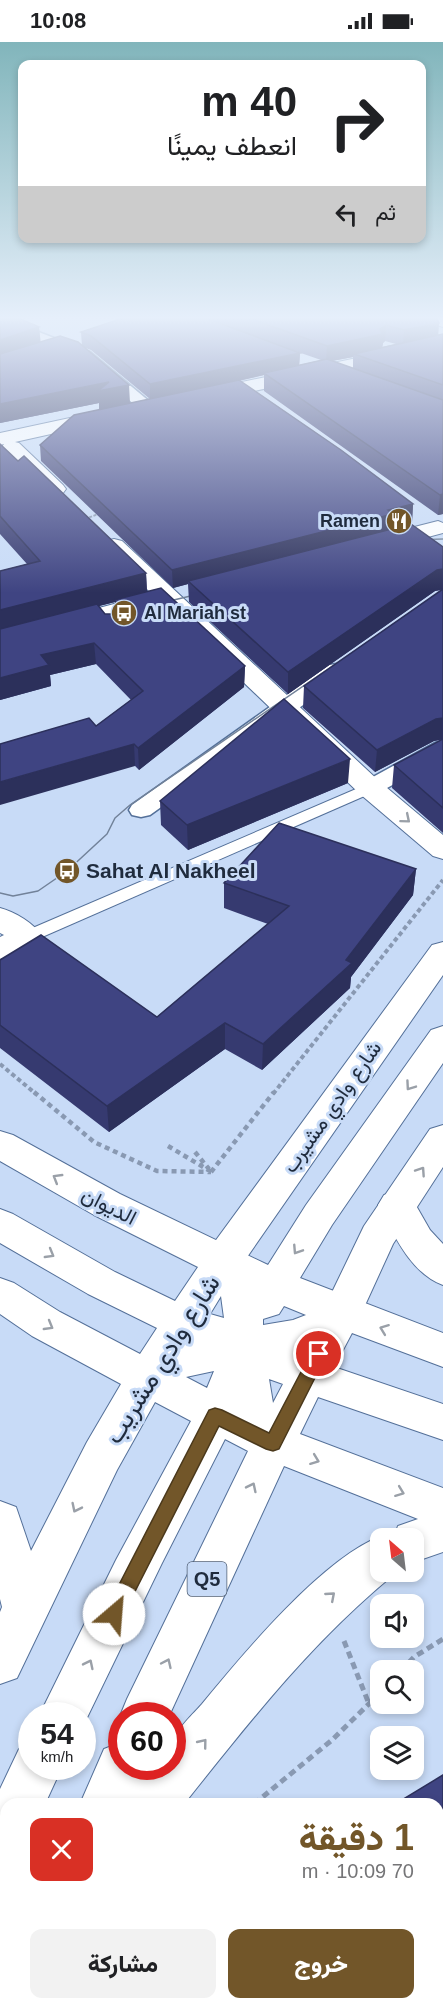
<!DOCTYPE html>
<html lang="ar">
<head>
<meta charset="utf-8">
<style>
  :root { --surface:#fff; --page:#f2f2f2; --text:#202124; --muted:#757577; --accent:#725629 }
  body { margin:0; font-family:Helvetica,Vazirmatn,sans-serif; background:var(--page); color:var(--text); direction:rtl; height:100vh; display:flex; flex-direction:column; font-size:22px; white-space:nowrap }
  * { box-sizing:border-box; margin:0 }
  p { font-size:20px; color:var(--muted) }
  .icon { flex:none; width:33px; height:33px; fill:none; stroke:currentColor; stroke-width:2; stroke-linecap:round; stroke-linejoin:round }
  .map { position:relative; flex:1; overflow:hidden; direction:ltr }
  .sheet { position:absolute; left:0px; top:1756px; width:444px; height:212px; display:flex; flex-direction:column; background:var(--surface); border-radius:18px 18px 0 0; box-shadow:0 3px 9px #0003; direction:rtl }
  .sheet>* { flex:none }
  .guide { position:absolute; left:18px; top:18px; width:408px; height:183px; border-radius:12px; box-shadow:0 3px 9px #0003; direction:rtl; background:#fff; color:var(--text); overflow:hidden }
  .needle { width:39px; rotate:332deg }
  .tools { position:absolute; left:370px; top:1486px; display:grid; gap:12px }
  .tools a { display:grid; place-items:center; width:54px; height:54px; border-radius:12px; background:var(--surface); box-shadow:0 3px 9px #0003; font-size:30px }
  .speed { position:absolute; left:18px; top:1660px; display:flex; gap:12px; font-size:30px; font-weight:700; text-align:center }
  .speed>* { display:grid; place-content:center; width:78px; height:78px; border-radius:50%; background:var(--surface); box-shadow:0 3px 9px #0003; line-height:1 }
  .speed small { font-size:15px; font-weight:400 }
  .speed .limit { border:9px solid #d22; background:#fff; color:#111 }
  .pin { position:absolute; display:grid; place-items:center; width:51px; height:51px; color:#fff; margin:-26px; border:3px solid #fff; border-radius:50%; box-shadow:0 2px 6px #0007 }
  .me { position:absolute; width:66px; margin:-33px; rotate:27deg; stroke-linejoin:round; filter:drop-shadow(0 0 4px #0008) }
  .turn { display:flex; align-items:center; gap:21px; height:126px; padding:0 30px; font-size:27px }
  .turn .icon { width:78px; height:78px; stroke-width:2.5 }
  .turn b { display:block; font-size:42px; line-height:51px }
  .then { display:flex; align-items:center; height:57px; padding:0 30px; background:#0003; gap:12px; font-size:22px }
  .round { display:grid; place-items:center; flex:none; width:63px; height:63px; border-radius:12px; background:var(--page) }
  .overview { display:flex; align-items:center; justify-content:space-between; height:102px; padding:0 30px }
  h1 { font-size:36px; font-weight:800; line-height:45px; color:var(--accent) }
  .cta { display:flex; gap:12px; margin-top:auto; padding:12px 30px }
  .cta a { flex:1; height:69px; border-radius:12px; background:var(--accent); color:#fff; font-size:24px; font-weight:800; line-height:69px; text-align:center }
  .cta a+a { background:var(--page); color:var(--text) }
  .status { display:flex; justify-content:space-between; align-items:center; height:42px; padding:0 30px; background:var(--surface); direction:ltr }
  .status svg { height:16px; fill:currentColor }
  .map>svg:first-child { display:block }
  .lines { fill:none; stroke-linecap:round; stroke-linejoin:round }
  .service-casing { stroke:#547099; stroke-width:2 }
  .pedestrian-casing { stroke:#547099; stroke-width:3 }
  .minor-casing { stroke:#547099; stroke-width:2 }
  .tertiary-casing { stroke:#547099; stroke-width:2 }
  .primary-casing { stroke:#547099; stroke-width:2 }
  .path-far4 { stroke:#8999b2; stroke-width:2; stroke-dasharray:3 1.5; stroke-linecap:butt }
  .path-far3 { stroke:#8999b2; stroke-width:3; stroke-dasharray:3 2; stroke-linecap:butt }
  .path-far2 { stroke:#8999b2; stroke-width:4; stroke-dasharray:4.5 3; stroke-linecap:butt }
  .path-far1 { stroke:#8999b2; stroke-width:4.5; stroke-dasharray:5 4; stroke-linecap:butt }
  .path { stroke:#8999b2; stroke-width:5; stroke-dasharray:7 4.5; stroke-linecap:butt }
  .service { fill:#fff; fill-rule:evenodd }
  .pedestrian { fill:#fff; fill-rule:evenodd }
  .minor { fill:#fff; fill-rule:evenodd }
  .tertiary { fill:#fff; fill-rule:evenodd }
  .primary { fill:#fff; fill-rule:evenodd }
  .tram { stroke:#728299; stroke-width:1.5 }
  .wall { fill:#363a70; fill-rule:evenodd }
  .shaded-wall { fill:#2c305b }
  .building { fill:#3f4482; stroke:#2c305b; stroke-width:1.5 }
  .oneway { stroke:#9aa0a8 }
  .route { fill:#725629; stroke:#4a381b; stroke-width:1.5 }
  .labels { text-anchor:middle; stroke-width:6; stroke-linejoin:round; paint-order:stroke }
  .far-poi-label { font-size:18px; font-weight:bold; fill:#1f2b3d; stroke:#c8dbf7; text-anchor:end }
  .shield { fill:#c8dbf7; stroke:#526075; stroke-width:1.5 }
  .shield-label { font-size:20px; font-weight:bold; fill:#1f2b3d }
  .poi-label { font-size:21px; font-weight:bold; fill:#1f2b3d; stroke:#c8dbf7; text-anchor:start }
  .street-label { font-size:21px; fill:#1f2b3d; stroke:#c8dbf7 }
  .near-street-label { font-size:26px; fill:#1f2b3d; stroke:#c8dbf7 }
</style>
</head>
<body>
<div class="status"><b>10:08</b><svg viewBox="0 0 49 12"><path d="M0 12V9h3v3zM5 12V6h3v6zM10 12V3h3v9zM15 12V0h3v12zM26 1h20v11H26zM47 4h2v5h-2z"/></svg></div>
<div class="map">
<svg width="443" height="1967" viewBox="0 0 443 1967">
  <rect width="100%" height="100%" fill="#c8dbf7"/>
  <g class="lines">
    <g class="service-casing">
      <path id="service" d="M370,741l8,5 -2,3 -343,150h-12l-3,-4 3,-4z"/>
    </g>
    <g class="pedestrian-casing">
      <path id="pedestrian" d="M0,275l90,35 66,55 -2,4h-12l-62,-53 -80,-32z
        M337,622l8,1 3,5 -3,5 -195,140 -9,2 -9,-2 -3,-5 3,-5 197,-140z
        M443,699v16l-65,36 -8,2 -8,-2 -4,-5 4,-5 73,-40z"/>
    </g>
    <g class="minor-casing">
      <path id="minor" d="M422,275h21v10l-19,-6z
        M443,298v10l-239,52 -7,-2 -2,-4 2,-4 7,-2z
        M107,368l7,2 3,4 -3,4 -99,22 4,1 44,42 3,4 -3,4 -7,2 -7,-2 -44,-42 -3,-4 2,-3 -4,1v-12z
        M438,479l5,2v10l-64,17 -8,-2 -3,-5 3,-5z
        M114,497l8,2 258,241 63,53v24l-10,-3 -73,-62 -196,-188 -164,42v-14l152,-40 -49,-48 3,-5z
        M0,866c15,4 34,15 43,29l-5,7 -38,15v-22l4,-2 -4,-2z"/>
    </g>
    <g class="tertiary-casing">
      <path id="tertiary" d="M443,900v33l-207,298 -14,4 -14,-4 -5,-11 5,-11 224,-306z
        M443,1083v42l-50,77 -37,81 -14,4 -14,-4 -6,-12 42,-87 66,-97z"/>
    </g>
    <g class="primary-casing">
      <path id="primary" d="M443,984v37l-111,162 -32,53 143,55v34l-91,-34 -18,34 109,37v36l-125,-43 -18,37 143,54v64l-29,10v-23h-21l5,-13 20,-7 -134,-53 -115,250h-47v4l-2,-4 7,-17 121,-248 -23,-12 -63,124 -80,165v-12h-43l77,-156 75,-139 -36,-19 -38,68 -100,208 -17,6v-72l2,-5 -2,-8v-98l16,6 15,44 56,-109 34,-58 -89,-48 -32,-22v-36l14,5 46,29 80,42 17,-26 -69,-34 -88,-51v-34l13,5 102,58 60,29 23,-34 -104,-52 -94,-54v-30l13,4 107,59 148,71 38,-60 125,-175zM221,1254l3,22 -14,-4zM284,1264l22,9 -13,5 -30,5v-6l16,-5zM214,1329l-7,17 -21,-11zM269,1337l14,5 -10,19z
        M397,1149l13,4 20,35 13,14v41c-33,-12 -49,-51 -65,-80l6,-10z
        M381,1494l8,3h-8v33h16c-83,67 -147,149 -213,232h-104l24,-55 18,-7v25h25l-4,10 8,-10h21c0,-8 -2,-21 1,-27 4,-11 21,-27 29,-36 41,-50 120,-145 179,-168z
        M32,1702v23h30l-17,37h-39v61l-6,3v-79l19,-40z
        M6,1937v25h34l-2,5h-38v-27z"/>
    </g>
    <path class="path-far4" d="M85,477l16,-6"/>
    <path class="path-far3" d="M85,477l3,-1"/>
    <path class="path-far2" d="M0,1022l36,30
      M273,1052l170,-214"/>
    <path class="path-far1" d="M34,1050l60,50 63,29 54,1
      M168,1104l42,25
      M195,1110l14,17
      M211,1130l63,-80"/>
    <path class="path" d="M344,1599l25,63
      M401,1629l13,-14 29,-18
      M254,1762l78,-64 49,-48
      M92,1967l3,-5"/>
    <use href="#service" class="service"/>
    <use href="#pedestrian" class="pedestrian"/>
    <use href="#minor" class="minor"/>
    <use href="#tertiary" class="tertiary"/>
    <use href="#primary" class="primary"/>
    <path class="tram" d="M413,498l30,-1
      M157,562l46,-11
      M0,851l13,3 25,-5 29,-20 40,-37 8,-16 15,-13 313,-215"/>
  </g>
  <path class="wall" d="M0,275l39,10 1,15 42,4 -1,-14 45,-15h310l2,18 5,-1v180l-5,1 -174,-124v-16l-25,6 174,123 -1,18 -20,5 -1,2 52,18v286l-51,-45 2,-23 47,-25 -7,1 -59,31 -72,-64 1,-22 139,-96 -8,1 -147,103 -99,-92 -1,-18 -15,4 -132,-127 -1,-16 59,-35v-7l-99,20zM385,299l11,3 -14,3 1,-4zM275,302l46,16 -22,5 1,-12zM83,305l8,3 59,49 -20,4zM353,315v11l-21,-7z
    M0,402l18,17 128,112 1,18 98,75 -1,21 -105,83 -43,-44 35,-26 -35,-36 -46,11 1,11 -51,14v-129l27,-7 -27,-30zM115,560v12h-10l-7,-8z
    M348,741l-160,67 -27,-25 -1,-24z
    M416,827l-3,26 -62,82 -1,11 -88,82 -37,-21 -116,83 -109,-84v-88l157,57 111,-93 -44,-16v-25z"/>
  <path class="shaded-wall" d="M439,281l-1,16 -35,7 1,-16z
    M386,283l-1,16 -2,2 -1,7 -28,4 -1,3 -27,5 1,-16 53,-17z
    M39,285l2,18 -41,14v-19z
    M300,311l-1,15 -35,5v2l-114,24v-15z
    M109,340l20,3 1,18 -31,7v-7l-99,20v-19z
    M443,452v20l-5,1 2,-20z
    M413,462l-1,18 -20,5 -1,4 -203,50v3l-15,4 -1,-18z
    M443,527v20l-8,2 -147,103v-22l149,-102z
    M146,531l1,21 -33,6 1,2 -115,30v-22z
    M94,601l2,21 -46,11 1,11 -51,14v-22l41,-23z
    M245,624l-1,21 -105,83 -1,-22z
    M443,676v21l-9,2 -59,31 2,-22 59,-31z
    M134,702l1,22 -135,39v-23z
    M350,717l-2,24 -160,67 -1,-25z
    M416,827l-3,26 -62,82 -1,11 -88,82 1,-26 83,-84z
    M225,981v26l-116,83 -2,-26z"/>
  <path class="building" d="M0,275h16l23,10 -39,13z
    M126,275h77l97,36 -150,31 -59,-48 -10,-4z
    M246,275h190l3,6 -35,7 -18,-5 -6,4 3,5 -56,12z
    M443,292v51l-89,-31z
    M60,294l18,6 51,43 -31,6 11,-9 -109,22v-50z
    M327,317l116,41v94l-3,1 -176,-122z
    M239,338l102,70 72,54 -25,6 5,4 -221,56 -132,-125 34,-30z
    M0,402l18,17 6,-5 122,117 -146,37v-39l40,-10 -40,-45z
    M411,482l32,23v22l-6,1 -149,102 -100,-91z
    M161,546l84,78 -107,82 -4,-4 -134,38v-38l89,-26 7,8 47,-35 -49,-48 -53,12 8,10 -49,13v-49l97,-25 8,10h12l4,-5 -7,-9z
    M443,547v129l-7,1 -59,31 -73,-64z
    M284,657l66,60 -163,66 -27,-24z
    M443,697v69l-49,-43z
    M279,781l137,46 -70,91 6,3 -89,81 -38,-21 -118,83 -107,-81v-65l41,-25 116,82 132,-111 -65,-23z
    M443,1733v234h-190l2,-5h183v-200h-41l3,-3z"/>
  <defs><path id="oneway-chevron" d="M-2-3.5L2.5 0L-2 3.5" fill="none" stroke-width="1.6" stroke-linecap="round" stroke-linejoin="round" transform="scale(1.5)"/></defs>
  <g class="oneway">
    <use href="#oneway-chevron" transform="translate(406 777) rotate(40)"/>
    <use href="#oneway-chevron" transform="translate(410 1044) rotate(125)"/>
    <use href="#oneway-chevron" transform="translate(421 1129) rotate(-56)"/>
    <use href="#oneway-chevron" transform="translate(57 1136) rotate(-149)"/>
    <use href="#oneway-chevron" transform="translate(297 1208) rotate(123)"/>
    <use href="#oneway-chevron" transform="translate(50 1212) rotate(30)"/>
    <use href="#oneway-chevron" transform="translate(49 1284) rotate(30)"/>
    <use href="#oneway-chevron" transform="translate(384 1287) rotate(-159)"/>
    <use href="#oneway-chevron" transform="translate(315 1418) rotate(21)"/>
    <use href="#oneway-chevron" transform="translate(252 1445) rotate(-64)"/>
    <use href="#oneway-chevron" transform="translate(400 1450) rotate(21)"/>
    <use href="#oneway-chevron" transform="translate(76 1466) rotate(116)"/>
    <use href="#oneway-chevron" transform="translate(331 1554) rotate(-41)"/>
    <use href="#oneway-chevron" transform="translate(167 1621) rotate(-65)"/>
    <use href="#oneway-chevron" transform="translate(89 1622) rotate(-64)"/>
    <use href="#oneway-chevron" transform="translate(203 1701) rotate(-51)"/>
  </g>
  <linearGradient id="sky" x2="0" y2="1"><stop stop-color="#81b5bb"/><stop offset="0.5" stop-color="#e6effb"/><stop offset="1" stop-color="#e6effb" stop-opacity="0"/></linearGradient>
  <rect width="443" height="551" fill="url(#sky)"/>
  <path class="route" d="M319,1305l6,2 2,5 -48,95 -6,2 -7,-2 -47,-23 -99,195 -6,2 -7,-2 -3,-7 3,-6 102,-198 6,-2 7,2 47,23 44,-84z"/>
  <defs>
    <g id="restaurant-disc" transform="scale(1.35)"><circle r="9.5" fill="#725629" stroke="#c8dbf7"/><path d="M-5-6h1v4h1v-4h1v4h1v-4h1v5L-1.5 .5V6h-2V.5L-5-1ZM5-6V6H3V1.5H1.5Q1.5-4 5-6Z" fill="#fff"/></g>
    <g id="bus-disc" transform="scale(1.35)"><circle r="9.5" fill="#725629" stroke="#c8dbf7"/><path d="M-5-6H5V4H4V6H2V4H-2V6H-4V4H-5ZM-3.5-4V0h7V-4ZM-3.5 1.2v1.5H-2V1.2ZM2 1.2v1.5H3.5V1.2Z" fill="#fff"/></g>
  </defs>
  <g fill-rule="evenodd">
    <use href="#restaurant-disc" x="399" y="479"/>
    <use href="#bus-disc" x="124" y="571"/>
    <use href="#bus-disc" x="67" y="829"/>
  </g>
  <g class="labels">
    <g class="far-poi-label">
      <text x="380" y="485">Ramen</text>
      <text x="144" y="577" text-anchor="start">Al Mariah st</text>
    </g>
    <rect class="shield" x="187.5" y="1520" width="39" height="34" rx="4.5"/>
    <g class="shield-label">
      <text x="207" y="1544">Q5</text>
    </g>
    <g class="poi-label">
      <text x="86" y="836">Sahat Al Nakheel</text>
    </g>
    <g class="street-label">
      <text transform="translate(332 1065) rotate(-55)" y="7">شارع وادي مشيرب</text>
      <text transform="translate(109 1164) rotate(27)" y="7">الديوان</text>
    </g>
    <g class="near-street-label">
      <text transform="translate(162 1317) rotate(-58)" y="9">شارع وادي مشريب</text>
    </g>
  </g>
</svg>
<div class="tools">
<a><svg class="needle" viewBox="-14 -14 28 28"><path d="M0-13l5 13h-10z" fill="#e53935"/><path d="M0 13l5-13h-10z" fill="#757577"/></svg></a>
<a><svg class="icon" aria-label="sound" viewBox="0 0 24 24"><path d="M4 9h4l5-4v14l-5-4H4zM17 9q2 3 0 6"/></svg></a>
<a><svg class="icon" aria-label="search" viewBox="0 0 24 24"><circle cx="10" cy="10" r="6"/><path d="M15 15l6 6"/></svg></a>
<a><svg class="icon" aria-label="layers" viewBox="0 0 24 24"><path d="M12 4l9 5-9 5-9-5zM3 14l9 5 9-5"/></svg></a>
</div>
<div class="speed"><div>54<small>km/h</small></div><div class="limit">60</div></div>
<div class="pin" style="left:319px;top:1312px;background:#d93025"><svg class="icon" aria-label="arrive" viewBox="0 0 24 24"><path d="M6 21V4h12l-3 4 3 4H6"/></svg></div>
<svg class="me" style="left:114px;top:1572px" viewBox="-20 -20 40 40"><circle r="19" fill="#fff"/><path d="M0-13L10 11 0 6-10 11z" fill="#725629"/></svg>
<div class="guide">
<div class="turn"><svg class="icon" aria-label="right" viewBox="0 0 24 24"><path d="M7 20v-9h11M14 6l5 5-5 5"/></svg><div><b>40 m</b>انعطف يمينًا</div></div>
<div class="then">ثم<svg class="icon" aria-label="left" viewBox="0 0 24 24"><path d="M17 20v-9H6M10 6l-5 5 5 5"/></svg></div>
</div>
<section class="sheet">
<div class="overview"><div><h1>1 دقيقة</h1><p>70 m · 10:09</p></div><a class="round" style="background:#d93025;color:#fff"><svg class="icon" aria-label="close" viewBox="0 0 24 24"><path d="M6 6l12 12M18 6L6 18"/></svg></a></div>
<div class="cta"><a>خروج</a><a>مشاركة</a></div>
</section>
</div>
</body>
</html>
